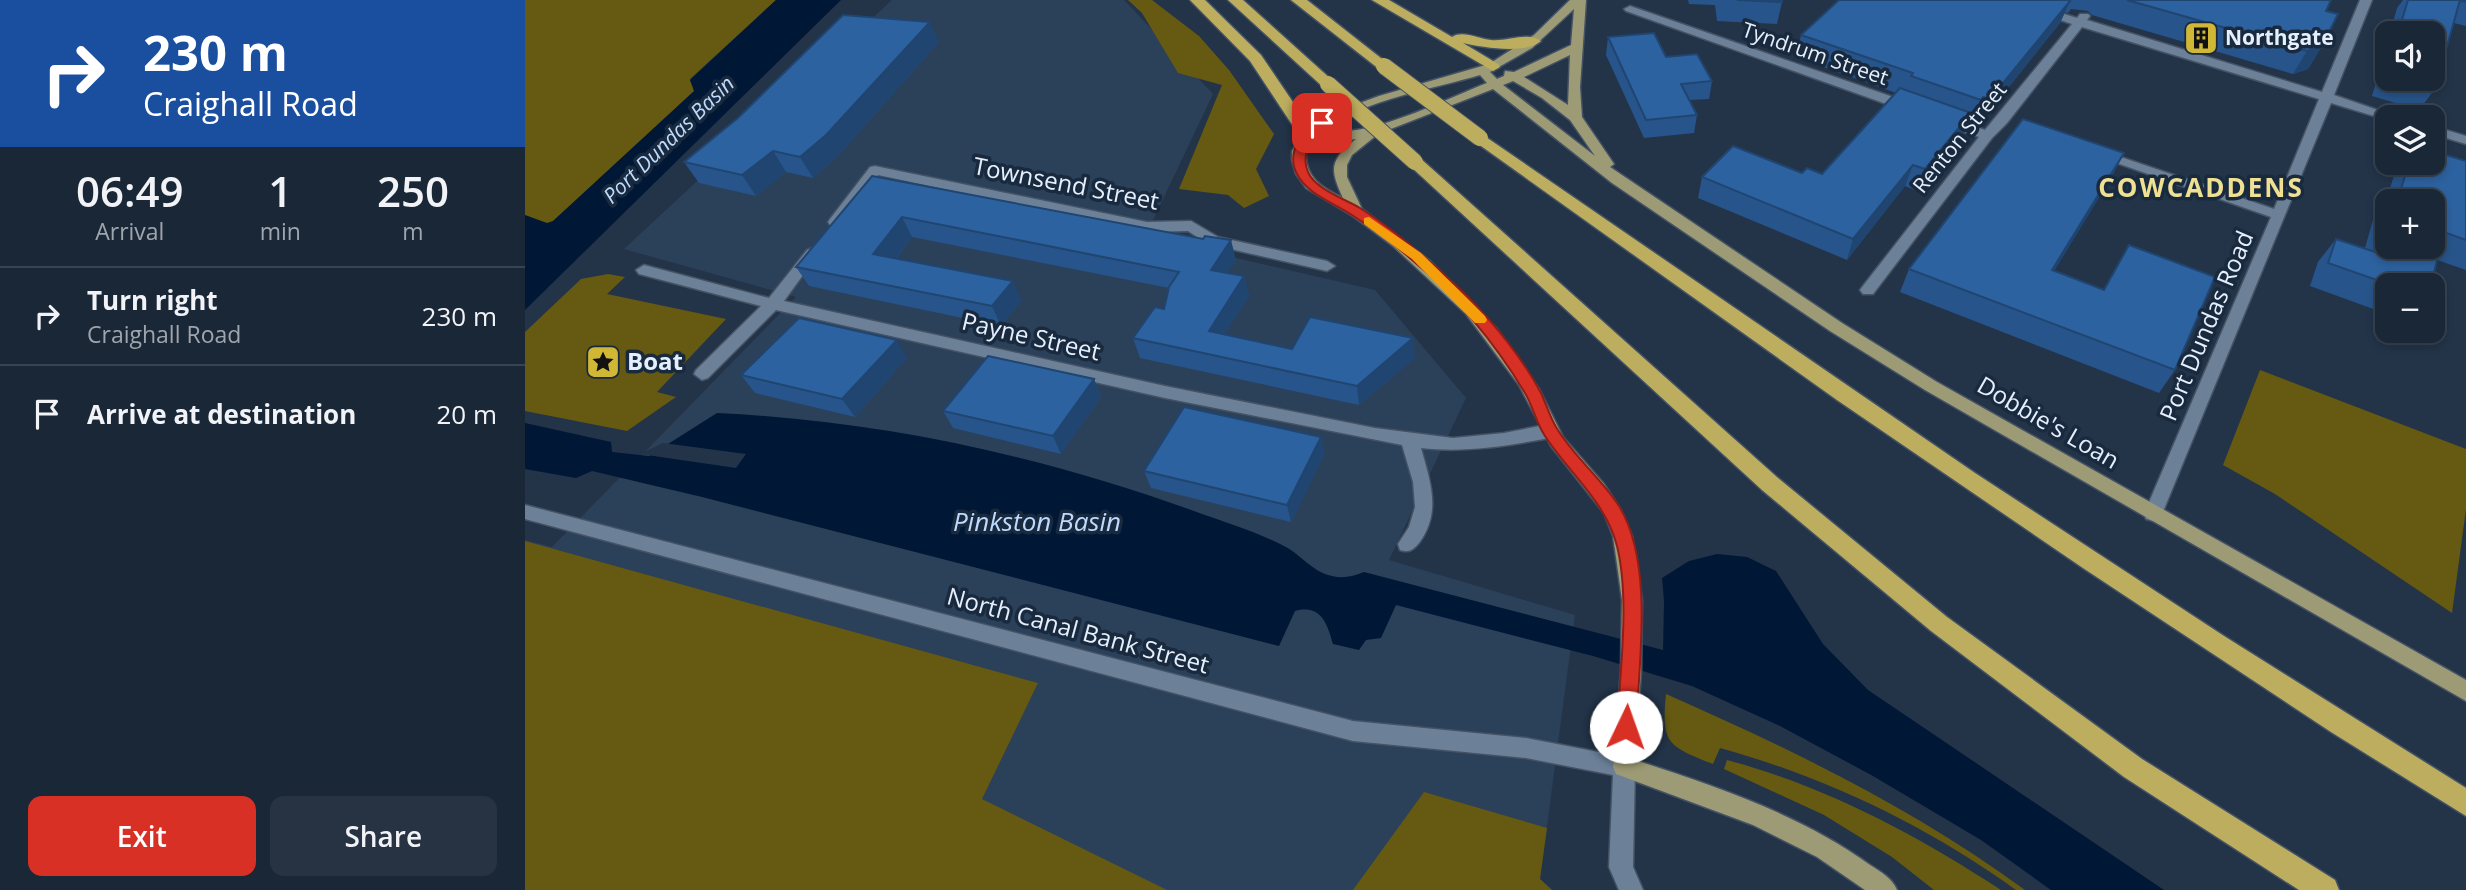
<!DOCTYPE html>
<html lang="en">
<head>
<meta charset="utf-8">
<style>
  :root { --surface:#1a2737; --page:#273342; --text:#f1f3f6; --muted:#9fa5ad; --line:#384452; --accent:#d93025 }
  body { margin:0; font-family:"Open Sans",sans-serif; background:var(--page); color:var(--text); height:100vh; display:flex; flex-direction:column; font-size:26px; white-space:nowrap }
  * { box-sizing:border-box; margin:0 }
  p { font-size:23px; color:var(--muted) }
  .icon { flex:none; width:38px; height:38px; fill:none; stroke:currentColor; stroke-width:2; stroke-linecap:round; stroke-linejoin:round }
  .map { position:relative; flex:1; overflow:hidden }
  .details { display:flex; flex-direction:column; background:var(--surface); width:525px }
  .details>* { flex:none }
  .banner { background:#1a4fa0; color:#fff; overflow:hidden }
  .tools { position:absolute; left:1850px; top:21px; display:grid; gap:14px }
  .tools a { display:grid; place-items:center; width:70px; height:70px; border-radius:14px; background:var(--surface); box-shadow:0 4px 10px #0003,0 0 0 2px var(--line); font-size:35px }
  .pin { position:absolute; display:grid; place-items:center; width:60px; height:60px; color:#fff; margin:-30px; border-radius:14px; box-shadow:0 4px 10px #0006 }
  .me { position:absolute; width:77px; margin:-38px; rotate:3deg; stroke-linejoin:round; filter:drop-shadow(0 0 5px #0008) }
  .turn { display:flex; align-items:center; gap:24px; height:147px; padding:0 28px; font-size:32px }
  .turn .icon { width:91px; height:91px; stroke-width:2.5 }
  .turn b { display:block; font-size:49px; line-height:60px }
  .eta { display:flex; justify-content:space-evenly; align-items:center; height:119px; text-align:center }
  .eta b { font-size:42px; font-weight:600; line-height:49px }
  .primary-button { display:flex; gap:14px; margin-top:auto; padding:14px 28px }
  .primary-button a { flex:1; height:80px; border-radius:14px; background:var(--accent); color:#fff; font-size:28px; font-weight:600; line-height:80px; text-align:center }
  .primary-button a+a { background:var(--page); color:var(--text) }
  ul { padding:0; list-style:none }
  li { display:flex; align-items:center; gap:21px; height:98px; padding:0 28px; border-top:2px solid var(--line) }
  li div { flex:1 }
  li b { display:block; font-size:26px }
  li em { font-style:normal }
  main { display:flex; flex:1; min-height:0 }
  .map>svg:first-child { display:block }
  .built { fill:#2b4059 }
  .green { fill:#665911 }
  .water { fill:#001736 }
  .pier { fill:#233449 }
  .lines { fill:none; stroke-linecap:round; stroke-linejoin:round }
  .minor-casing { stroke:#445264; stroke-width:3 }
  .major-casing { stroke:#445264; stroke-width:3 }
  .highway-casing { stroke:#445264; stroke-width:3 }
  .minor { fill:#6c8098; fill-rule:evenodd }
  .major { fill:#9d9b75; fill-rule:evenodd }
  .highway { fill:#bdad5e; fill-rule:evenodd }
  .highway-bridge-casing { stroke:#445264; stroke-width:18; stroke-linecap:butt }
  .highway-bridge { stroke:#bdad5e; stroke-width:16 }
  .wall { fill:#27548a; fill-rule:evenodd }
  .shaded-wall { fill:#204570 }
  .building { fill:#2d62a0; stroke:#204570; stroke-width:2 }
  .route { fill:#d93025; stroke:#8d1f18; stroke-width:2 }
  .slow { fill:#f59e0b }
  .labels { text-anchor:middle; stroke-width:7; stroke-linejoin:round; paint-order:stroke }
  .far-poi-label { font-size:21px; font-weight:bold; fill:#e5effd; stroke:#192a3e; text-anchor:start }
  .far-street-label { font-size:21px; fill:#e5effd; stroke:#192a3e }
  .far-water-label { font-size:21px; font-style:italic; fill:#bedafe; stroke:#192a3e }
  .street-label { font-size:24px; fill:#e5effd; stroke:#192a3e }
  .poi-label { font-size:24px; font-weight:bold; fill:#e5effd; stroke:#192a3e; text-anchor:start }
  .far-district-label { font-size:26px; font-weight:bold; letter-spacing:2px; fill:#f0e092; stroke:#192a3e }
  .water-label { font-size:26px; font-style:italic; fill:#bedafe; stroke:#192a3e }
</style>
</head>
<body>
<main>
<section class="details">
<div class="banner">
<div class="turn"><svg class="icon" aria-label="right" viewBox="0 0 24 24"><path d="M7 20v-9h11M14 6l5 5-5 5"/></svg><div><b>230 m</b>Craighall Road</div></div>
</div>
<div class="eta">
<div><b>06:49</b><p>Arrival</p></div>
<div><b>1</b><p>min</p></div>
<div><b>250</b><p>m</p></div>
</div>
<ul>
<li><svg class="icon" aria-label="right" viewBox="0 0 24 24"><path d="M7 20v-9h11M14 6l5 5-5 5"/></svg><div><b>Turn right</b><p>Craighall Road</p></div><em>230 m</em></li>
<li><svg class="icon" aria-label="arrive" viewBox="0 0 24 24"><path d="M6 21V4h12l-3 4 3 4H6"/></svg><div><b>Arrive at destination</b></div><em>20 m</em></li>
</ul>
<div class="primary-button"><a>Exit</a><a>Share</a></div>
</section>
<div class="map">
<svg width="1941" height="890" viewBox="0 0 1941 890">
  <rect width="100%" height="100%" fill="#233449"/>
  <path class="built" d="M367,0h232l89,94 -68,143 230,53 91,108 -77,162 186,55 -35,264 12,11h-999l-28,-12v-338l27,7 244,-250 -172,-48z"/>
  <path class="green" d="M0,0h251l-86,79 5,12 -170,156z
    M603,0h24l47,36 30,34 45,64 -18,35 13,27 -25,12 -16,-13 -49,-6 43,-104 -44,-12 -36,-60z
    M83,274l17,3 -18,17 119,25 -69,73 19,5 -49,34 -102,-20v-79l56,-53z
    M1735,370l206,79v60l-14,104 -177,-119 -52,-29z
    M0,541l513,142 -56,116 185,91h-642z
    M1141,694c125,55 249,115 359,196h-9c-91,-65 -188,-112 -296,-142l-7,16c-45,-18 -52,-20 -47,-70z
    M1202,760c100,27 188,74 274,130h-67l-42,-33 -68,-42 -100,-46z
    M899,792l123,36 -7,51 12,11h-199z"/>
  <path class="water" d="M251,0h65l-316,310v-95l22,8 6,-2 141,-130 -4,-11z
    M192,413c167,8 331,44 488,102 26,9 54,18 79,31 18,9 28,26 48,30 11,3 22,0 32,-4l299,78 1,-49 -2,-23 27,-17 28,-7 30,3 29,14 47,73 45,46 296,200h-113l-70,-50 -108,-64 -93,-50 -88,-40 -99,-30 -197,-51 -15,33 -15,2 -7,10 -26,-6c-6,-21 -12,-40 -38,-33l-16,35 -577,-149 -110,-26 -16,7 -51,-9v-46l86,19 1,10 37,4z"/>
  <path class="pier" d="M138,443l83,11 -10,14 -96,-14z"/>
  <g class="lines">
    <g class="minor-casing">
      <path id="minor" d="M1476,0h18l58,18 3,-4h8l2,2 -3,4 235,72 38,-92h12l-38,95 64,22h-11v3l-56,-17 -169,411 -2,5 -7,2 -7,-2 -2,-5 127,-297 -180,-63 7,-4 5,1 171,58 45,-110 -237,-72 -75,96 -15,15 -119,156h-10l-3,-4 3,-4 116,-149 -40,-14v-6h10l36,13 87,-106z
        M1105,6l286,99 1,3 -1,3h-10l-280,-100 -2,-2z
        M1908,126l33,10v8l-33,-10z
        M350,166l272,56 44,-1 27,16 109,24 8,5 -8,5 -119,-27 -20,-13 -41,1 -269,-57 -38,50h-10l-2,-3 2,-3 40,-52z
        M287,248l7,5 -35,48 381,85 210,42 78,10 51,-5 46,-9 6,2 3,5 -3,5 -6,2c-44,8 -85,15 -129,10 9,33 21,64 -2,95 -6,7 -10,10 -19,7l-2,-6 11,-17 6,-20 -2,-25 -11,-37 -237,-47 -389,-88 -68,68 -6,2 -8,-6 2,-4 65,-64 -122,-32 -3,-4 8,-5 125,33 38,-48z
        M0,505l828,216 173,17 98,19 8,3 3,7 -2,100 10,23h-24l-10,-23 4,-92 -87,-17 -173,-17 -828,-222z"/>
    </g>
    <g class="major-casing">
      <path id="major" d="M1045,0h16l-6,87 2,30 32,47 -4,3 232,156 95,59 529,298v21l-541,-311 -95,-59 -218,-148 -119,-94 -115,45 -26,21 -5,10v12l15,32 68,52 67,68 42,60 24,48 41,47 17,26 11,26 10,64 -1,71 -6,89c81,26 166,55 235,105 11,7 22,13 27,25h-32l-48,-33 -64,-32 -137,-51 -3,-7 8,-96 1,-71 -9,-64 -9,-23 -53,-67 -32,-61 -53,-71 -73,-68 -40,-30 -47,-28 -10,-14 -4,-14v-9l14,-23 43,-21 30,-11 110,-32 45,-29zM1049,9l-3,36 -57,27 -9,-1 -1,5 -7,3 -7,-7 42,-24zM1045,55l-2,50 -44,-28zM955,75l7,8c-44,17 -118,56 -162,47 43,-32 105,-40 155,-55zM988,81l29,17 28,22 25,36 -92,-71zM791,136l25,5 15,-2c-26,21 -27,29 -13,59 -21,-10 -39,-21 -37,-47z"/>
    </g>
    <g class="highway-casing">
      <path id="highway" d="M665,0h15l56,55 44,65 14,11 -2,3h-12l-12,-8 -43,-65z
        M703,0h15l90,81 3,3 -3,3h-10z
        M766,0h16l84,66 -2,3h-10z
        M847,0h17l63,37c11,-7 26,2 39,3 15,2 38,-9 50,1 -16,14 -59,6 -78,2l35,21 2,3 -7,4z
        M955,133l495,340 249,163 242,152v28l-135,-84 -248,-164 -246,-168 -363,-259 -2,-3 2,-3z
        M890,157l6,2 357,319 169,139 195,142 193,121 4,10h-40l-175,-113 -193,-146 -169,-141 -353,-325 -2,-3 2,-3z"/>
    </g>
    <use href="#minor" class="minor"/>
    <use href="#major" class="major"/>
    <use href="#highway" class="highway"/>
    <g class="highway-bridge-casing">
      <path id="highway-bridge" d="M859,66l96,72
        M803,84l87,78"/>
    </g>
    <use href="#highway-bridge" class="highway-bridge"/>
  </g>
  <path class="wall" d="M1163,0h94v2l-5,22 -60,-3 -2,-16 -26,-1z
    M1314,0h492l-5,11 -4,35 -14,23 -15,5 -201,-59 -4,-4 -17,-2 -3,4 -3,-1 -5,11 -79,99 -7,-2 -2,3 -4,-2 -5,13 -46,57 -12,-5 -58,74 -149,-62 4,-21 100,-4 20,1 74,-81 -100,-36 5,-22z
    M1878,0h63v26l-12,-3 -19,66 -16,21 -47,-14 15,-52v35h46v-46h-43l7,-25z
    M1083,37l104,44 -3,18 -20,1 8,15 -3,18 -50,5 -38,-83z
    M414,42l-102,115 -24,21 -27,-6 -30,24 -57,-13 -15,-21z
    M1599,153l-12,23 -58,95 121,99 -16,23 -259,-101 9,-23z
    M1941,161v109l-29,-10 -6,25h-44v29l-77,-28 8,-24 18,-23 29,9 10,-35 12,-15 9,-29 5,-6zM1862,201h46l-46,46z
    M347,176l364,84 -9,13 17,3 5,20 -25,39 68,14 123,9 -56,47 -219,-47 -7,-20 31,-29 5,-21 -257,-51 -16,22 126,41 -21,26 -192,-40 -13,-19z
    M382,358l-52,59 -100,-24 -14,-18z
    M569,379l7,18 -40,57 -108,-26 -10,-17z
    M796,437l3,18 -33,67 -140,-34 -7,-17z"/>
  <path class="shaded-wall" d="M1545,1l-10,22 -79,99 9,-23z
    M405,22l9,20 -102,115 -24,21 -13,-21z
    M1797,46l-14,23 -15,5 14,-23z
    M1458,97l-9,23 -2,3 9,-23z
    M1446,113l-8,21 -46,57 8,-22z
    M248,151l13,21 -30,24 -14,-21z
    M1599,153l-12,23 -72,118 12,-24z
    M1388,165l-8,21 -58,74 6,-21z
    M377,217l10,20 -28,37 -11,-20z
    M706,240l5,20 -20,29 -5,-19z
    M719,276l5,20 -35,55 -5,-20z
    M488,281l9,19 -21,26 -9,-20z
    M888,338l2,20 -56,47 -2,-19z
    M372,340l10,18 -52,59 -13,-18z
    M569,379l7,18 -40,57 -8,-18z
    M796,437l3,18 -33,67 -4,-17z"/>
  <path class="building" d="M1212,0h45v2z
    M1314,0h229l2,1 -80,98 -7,-2 -2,3 -70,-24 2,-3 -112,-38z
    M1602,0h204l-5,11 12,3 -16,32 -15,5z
    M1883,0h58v2l-6,-2 -25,89 -37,-10h35v-46h-35z
    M318,15l87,7 -104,113 -26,22 -27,-6 -31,24 -58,-13 54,-44z
    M1129,33l12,24 31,-3 15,27 -31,3 16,31 -51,5 -38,-83z
    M1375,88l71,25 -46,56 -12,-4 -60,74 -151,-62 31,-31 69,27 5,-5 15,6z
    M1498,119l101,34 -72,117 52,20 25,-45 86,32 -40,93 -266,-101z
    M1908,151l33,10v79l-22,-8 -13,53h-40l-63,-22 8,-24 39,13 12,-40v35h46v-46h-43l3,-11 7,2 9,-29h24z
    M347,176l331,63 2,-3 26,4 -20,30 33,6 -35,55 83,18 18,-32 103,21 -56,48 -224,-48 22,-31 9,2 5,-22 10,-15 -277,-55 -29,37 140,27 -21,25 -196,-39z
    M274,318l98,22 -55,59 -101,-24z
    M463,356l106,23 -41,57 -110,-25z
    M659,407l137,30 -34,68 -143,-34z"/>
  <path class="route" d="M793,121l10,2c-13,14 -29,27 -20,49 7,17 37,27 52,36 39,25 74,56 107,88 27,27 56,63 74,97 5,11 9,24 15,34 17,29 45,51 63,79 35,57 20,156 17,221l-3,6 -7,3 -7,-3 -2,-6c3,-55 13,-129 0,-181 -11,-44 -48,-73 -72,-110 -9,-13 -12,-30 -20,-43 -30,-50 -69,-97 -114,-134 -18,-16 -39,-31 -59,-44 -18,-12 -45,-21 -55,-41 -11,-21 4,-42 21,-53z"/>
  <path class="slow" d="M844,217l52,36 64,63 2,4 -2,3h-10l-63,-64 -48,-35v-6z"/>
  <defs>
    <g id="building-square" transform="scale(1.75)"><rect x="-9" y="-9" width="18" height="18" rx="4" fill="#d0b836" stroke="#192a3e"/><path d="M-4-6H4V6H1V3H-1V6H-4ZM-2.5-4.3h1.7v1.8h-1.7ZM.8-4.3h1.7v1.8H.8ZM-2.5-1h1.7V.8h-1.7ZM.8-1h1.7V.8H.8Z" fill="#111"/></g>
    <g id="sight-square" transform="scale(1.75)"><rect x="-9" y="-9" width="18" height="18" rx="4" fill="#d0b836" stroke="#192a3e"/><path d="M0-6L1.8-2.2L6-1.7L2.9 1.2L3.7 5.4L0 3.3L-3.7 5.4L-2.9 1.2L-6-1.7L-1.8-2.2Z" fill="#111"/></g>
  </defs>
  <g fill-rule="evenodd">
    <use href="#building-square" x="1676" y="38"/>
    <use href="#sight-square" x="78" y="362"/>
  </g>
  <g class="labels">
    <g class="far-poi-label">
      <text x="1700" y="45">Northgate</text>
    </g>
    <g class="far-street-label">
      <text transform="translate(1290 54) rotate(19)" y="7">Tyndrum Street</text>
      <text transform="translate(1435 138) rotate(-51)" y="7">Renton Street</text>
    </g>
    <g class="far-water-label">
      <text transform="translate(144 140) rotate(-44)" y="7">Port Dundas Basin</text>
    </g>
    <g class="street-label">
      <text transform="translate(541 184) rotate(11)" y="8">Townsend Street</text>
      <text transform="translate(1682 326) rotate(-67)" y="8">Port Dundas Road</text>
      <text transform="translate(506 337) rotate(13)" y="8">Payne Street</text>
      <text transform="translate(1523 423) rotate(30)" y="8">Dobbie's Loan</text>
      <text transform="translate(553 631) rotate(15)" y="8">North Canal Bank Street</text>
    </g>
    <g class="poi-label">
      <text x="102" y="370">Boat</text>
    </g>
    <g class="far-district-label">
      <text x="1676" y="197">COWCADDENS</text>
    </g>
    <g class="water-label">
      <text x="512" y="531">Pinkston Basin</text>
    </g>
  </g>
</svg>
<div class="tools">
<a><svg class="icon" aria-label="sound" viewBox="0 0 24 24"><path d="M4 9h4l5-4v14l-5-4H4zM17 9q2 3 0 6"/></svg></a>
<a><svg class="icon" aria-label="layers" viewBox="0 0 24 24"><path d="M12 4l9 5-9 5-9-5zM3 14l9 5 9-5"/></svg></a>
<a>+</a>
<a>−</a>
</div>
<div class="pin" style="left:797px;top:123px;background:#d93025"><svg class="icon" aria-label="arrive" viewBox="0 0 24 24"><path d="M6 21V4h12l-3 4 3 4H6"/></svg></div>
<svg class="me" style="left:1101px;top:727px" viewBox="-20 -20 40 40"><circle r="19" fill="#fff"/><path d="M0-13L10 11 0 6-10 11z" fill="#d93025"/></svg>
</div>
</main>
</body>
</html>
